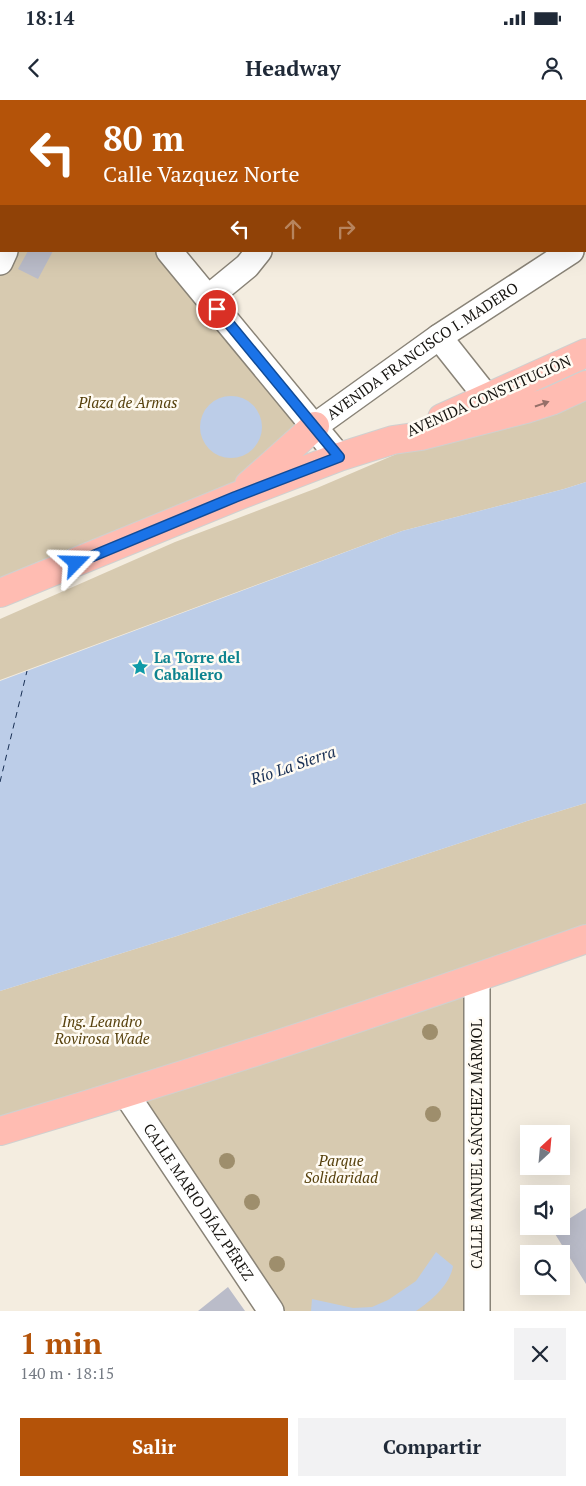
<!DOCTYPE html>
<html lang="es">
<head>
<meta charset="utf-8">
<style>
  :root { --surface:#fff; --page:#f2f2f3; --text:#1f2937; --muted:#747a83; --accent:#b45309 }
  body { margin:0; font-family:"PT Serif",serif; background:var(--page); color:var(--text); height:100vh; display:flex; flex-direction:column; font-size:19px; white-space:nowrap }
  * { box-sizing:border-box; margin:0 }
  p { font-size:16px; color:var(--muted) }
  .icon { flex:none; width:28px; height:28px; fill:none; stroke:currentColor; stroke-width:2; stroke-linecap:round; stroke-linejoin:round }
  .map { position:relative; height:1211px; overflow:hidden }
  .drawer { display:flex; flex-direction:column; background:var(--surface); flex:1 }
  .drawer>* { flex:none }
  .banner { position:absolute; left:0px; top:0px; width:586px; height:152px; box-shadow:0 5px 20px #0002; background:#b45309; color:#fff; overflow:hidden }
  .needle { width:32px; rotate:26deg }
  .tools { position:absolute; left:520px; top:1025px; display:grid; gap:10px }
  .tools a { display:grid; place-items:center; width:50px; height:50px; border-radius:0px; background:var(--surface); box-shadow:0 5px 20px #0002; font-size:25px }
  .pin { position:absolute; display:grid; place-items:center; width:42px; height:42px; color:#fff; margin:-21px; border:2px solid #fff; border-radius:50%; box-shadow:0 1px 5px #0007 }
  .me { position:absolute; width:55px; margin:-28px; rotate:68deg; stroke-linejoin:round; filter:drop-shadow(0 0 4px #0008) }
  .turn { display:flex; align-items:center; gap:18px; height:105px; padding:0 20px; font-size:22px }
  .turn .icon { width:65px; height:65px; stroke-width:2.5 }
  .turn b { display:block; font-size:35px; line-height:42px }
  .lanes { display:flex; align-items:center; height:48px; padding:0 20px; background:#0003; justify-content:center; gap:25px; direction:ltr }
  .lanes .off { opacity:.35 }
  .round { display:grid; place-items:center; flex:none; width:52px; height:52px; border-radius:0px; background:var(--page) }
  .overview { display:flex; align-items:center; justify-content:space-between; height:85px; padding:0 20px }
  h1 { font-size:30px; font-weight:700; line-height:38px; color:var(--accent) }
  .button { display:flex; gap:10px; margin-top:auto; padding:10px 20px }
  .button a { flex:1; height:58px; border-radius:0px; background:var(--accent); color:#fff; font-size:20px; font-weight:700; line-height:58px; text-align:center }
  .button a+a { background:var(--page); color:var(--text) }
  .status { display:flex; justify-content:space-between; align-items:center; height:35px; padding:0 25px; background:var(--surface); direction:ltr }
  .status svg { height:14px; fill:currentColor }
  header { display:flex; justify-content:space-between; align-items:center; height:65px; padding:0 20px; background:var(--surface); font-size:22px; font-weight:700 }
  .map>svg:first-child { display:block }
  .green { fill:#d7cab0 }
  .water { fill:#bccde8 }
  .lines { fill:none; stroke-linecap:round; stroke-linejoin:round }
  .ferry { stroke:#172e53; stroke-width:1; stroke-dasharray:6 5; stroke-linecap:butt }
  .building { fill:#babcc9 }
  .minor-casing { stroke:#898377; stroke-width:28 }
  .major-casing { stroke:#d0d0cf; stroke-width:30 }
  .minor { stroke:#fff; stroke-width:25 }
  .major { stroke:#ffbcb2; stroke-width:28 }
  .tree { fill:#9e8e6c }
  .oneway { fill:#967069 }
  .route-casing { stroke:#114b97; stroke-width:12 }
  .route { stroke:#1a73e8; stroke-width:9 }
  .labels { text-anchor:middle; stroke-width:5; stroke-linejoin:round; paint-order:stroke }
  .street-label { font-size:15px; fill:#161410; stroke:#fffbf3 }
  .park-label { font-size:15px; font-style:italic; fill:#57410d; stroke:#fffbf3 }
  .culture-label { font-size:15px; font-weight:bold; fill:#0d838f; stroke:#fffbf3; text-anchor:start }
  .water-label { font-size:16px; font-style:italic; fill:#172e53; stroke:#fffbf3 }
</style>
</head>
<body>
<div class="status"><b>18:14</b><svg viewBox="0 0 49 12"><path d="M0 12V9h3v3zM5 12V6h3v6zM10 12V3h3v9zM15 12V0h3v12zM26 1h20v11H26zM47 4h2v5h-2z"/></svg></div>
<header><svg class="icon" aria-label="back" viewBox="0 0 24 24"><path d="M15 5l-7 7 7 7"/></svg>Headway<svg class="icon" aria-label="person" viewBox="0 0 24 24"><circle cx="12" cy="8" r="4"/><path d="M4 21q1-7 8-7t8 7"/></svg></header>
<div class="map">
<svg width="586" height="1211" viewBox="0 0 586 1211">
  <rect width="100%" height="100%" fill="#f4ede0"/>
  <path class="green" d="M0,0h93l-92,1v150h168l146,175 -80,71 -235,90z
    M586,273v109l-22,7 -162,42 -402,149v-61l175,-77 142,-54z
    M586,703v136l-109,39 1,333h-207l-145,-217 -126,37v-140l177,-55 350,-115z"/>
  <path class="water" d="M200 327a31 31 0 1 1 62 0a31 31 0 1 1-62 0Z
    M586,382v321l-59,18 -350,115 -177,55v-310l402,-150 162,-42z
    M436,1152l17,14c-3,19 -22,35 -37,45h-105l1,-12 41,9 19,-1 16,-7 28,-19z"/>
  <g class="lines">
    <path class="ferry" d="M0,682l27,-111"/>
  </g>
  <path class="building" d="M28,151h25l-15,28 -20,-10z
    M586,1108v76l-34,-55 5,-3h4v-2z
    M228,1187l17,24h-47z"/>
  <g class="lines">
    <g class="minor-casing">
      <g id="minor">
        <path d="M391,0l2,1"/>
        <path d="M79,1v-1"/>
        <path d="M330,1l1,-1"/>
        <path d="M585,138l1,-1"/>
        <path d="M169,151l170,206"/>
        <path d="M0,162l5,-11"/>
        <path d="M208,198l39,-32 12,-15"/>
        <path d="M439,237l61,77"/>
        <path id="s1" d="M315,326l124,-89 132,-86"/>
        <path d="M477,878v333"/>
        <path id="s2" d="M126,994l145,217"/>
      </g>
    </g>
    <g class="major-casing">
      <path id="major" d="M442,318l144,-65
        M249,385l66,-59
        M0,493l235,-96 104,-40 54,-17 28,-4 105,-27 25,-8 35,-16
        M0,1031c197,-58 392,-123 586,-192"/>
    </g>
    <use href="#minor" class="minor"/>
    <use href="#major" class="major"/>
  </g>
  <g class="tree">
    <circle cx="430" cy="932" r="8"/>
    <circle cx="433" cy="1014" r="8"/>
    <circle cx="227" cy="1061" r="8"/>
    <circle cx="252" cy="1102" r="8"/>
    <circle cx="277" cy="1164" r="8"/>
  </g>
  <defs><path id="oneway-solid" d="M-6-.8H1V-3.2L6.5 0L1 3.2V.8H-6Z" transform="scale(1.25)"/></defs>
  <use class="oneway" href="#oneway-solid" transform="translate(542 304) rotate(-19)"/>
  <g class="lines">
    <g class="route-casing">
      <path id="route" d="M76,463l159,-66 104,-40 -122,-148"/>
    </g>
    <use href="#route" class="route"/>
  </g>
  <defs>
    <g id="sight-bare" transform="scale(1.35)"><path d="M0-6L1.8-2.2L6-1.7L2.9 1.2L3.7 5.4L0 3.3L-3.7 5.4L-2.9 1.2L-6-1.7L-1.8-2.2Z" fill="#0f9aa8" stroke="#fffbf3" stroke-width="2.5" paint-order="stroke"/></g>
  </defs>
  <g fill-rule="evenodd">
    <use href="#sight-bare" x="140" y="567"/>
  </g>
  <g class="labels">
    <g class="street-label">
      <text dy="5" stroke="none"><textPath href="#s1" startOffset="131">AVENIDA FRANCISCO I. MADERO</textPath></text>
      <text transform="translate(489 296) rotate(-24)" y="5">AVENIDA CONSTITUCIÓN</text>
      <text transform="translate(477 1044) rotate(-90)" y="5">CALLE MANUEL SÁNCHEZ MÁRMOL</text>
      <text dy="5" stroke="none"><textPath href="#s2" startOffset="130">CALLE MARIO DÍAZ PÉREZ</textPath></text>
    </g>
    <g class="park-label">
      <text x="128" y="308">Plaza de Armas</text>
      <text x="102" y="927">Ing. Leandro<tspan x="102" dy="17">Rovirosa Wade</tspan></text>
      <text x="341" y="1066">Parque<tspan x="341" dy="17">Solidaridad</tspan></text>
    </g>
    <g class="culture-label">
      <text x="154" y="563">La Torre del<tspan x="154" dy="17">Caballero</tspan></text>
    </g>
    <g class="water-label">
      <text transform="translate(293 665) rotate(-19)" y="6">Río La Sierra</text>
    </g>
  </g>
</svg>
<div class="tools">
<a><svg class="needle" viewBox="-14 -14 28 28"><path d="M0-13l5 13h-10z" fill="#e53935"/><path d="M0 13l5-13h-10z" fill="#747a83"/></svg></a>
<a><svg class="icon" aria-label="sound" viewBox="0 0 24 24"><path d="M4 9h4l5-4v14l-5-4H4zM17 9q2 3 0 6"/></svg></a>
<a><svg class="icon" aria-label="search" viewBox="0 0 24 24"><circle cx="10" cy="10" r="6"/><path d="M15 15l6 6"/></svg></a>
</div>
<div class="pin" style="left:217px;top:209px;background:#d93025"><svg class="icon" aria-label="arrive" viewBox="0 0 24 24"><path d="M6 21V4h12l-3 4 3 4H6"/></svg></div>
<svg class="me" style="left:76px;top:463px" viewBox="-20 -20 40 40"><path d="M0-17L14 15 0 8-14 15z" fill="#1a73e8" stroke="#fff" stroke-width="4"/></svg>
<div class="banner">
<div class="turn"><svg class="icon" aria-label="left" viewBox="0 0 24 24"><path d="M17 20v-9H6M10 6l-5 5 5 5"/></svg><div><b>80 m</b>Calle Vazquez Norte</div></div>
<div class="lanes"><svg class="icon" aria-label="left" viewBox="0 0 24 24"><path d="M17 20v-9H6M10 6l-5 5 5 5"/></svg><svg class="icon off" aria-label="ahead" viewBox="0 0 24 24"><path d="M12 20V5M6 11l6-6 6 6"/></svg><svg class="icon off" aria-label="right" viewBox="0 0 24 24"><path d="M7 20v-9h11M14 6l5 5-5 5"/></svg></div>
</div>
</div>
<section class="drawer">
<div class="overview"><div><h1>1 min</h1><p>140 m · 18:15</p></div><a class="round"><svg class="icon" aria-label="close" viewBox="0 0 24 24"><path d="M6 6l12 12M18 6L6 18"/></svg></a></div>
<div class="button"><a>Salir</a><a>Compartir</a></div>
</section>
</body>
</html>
